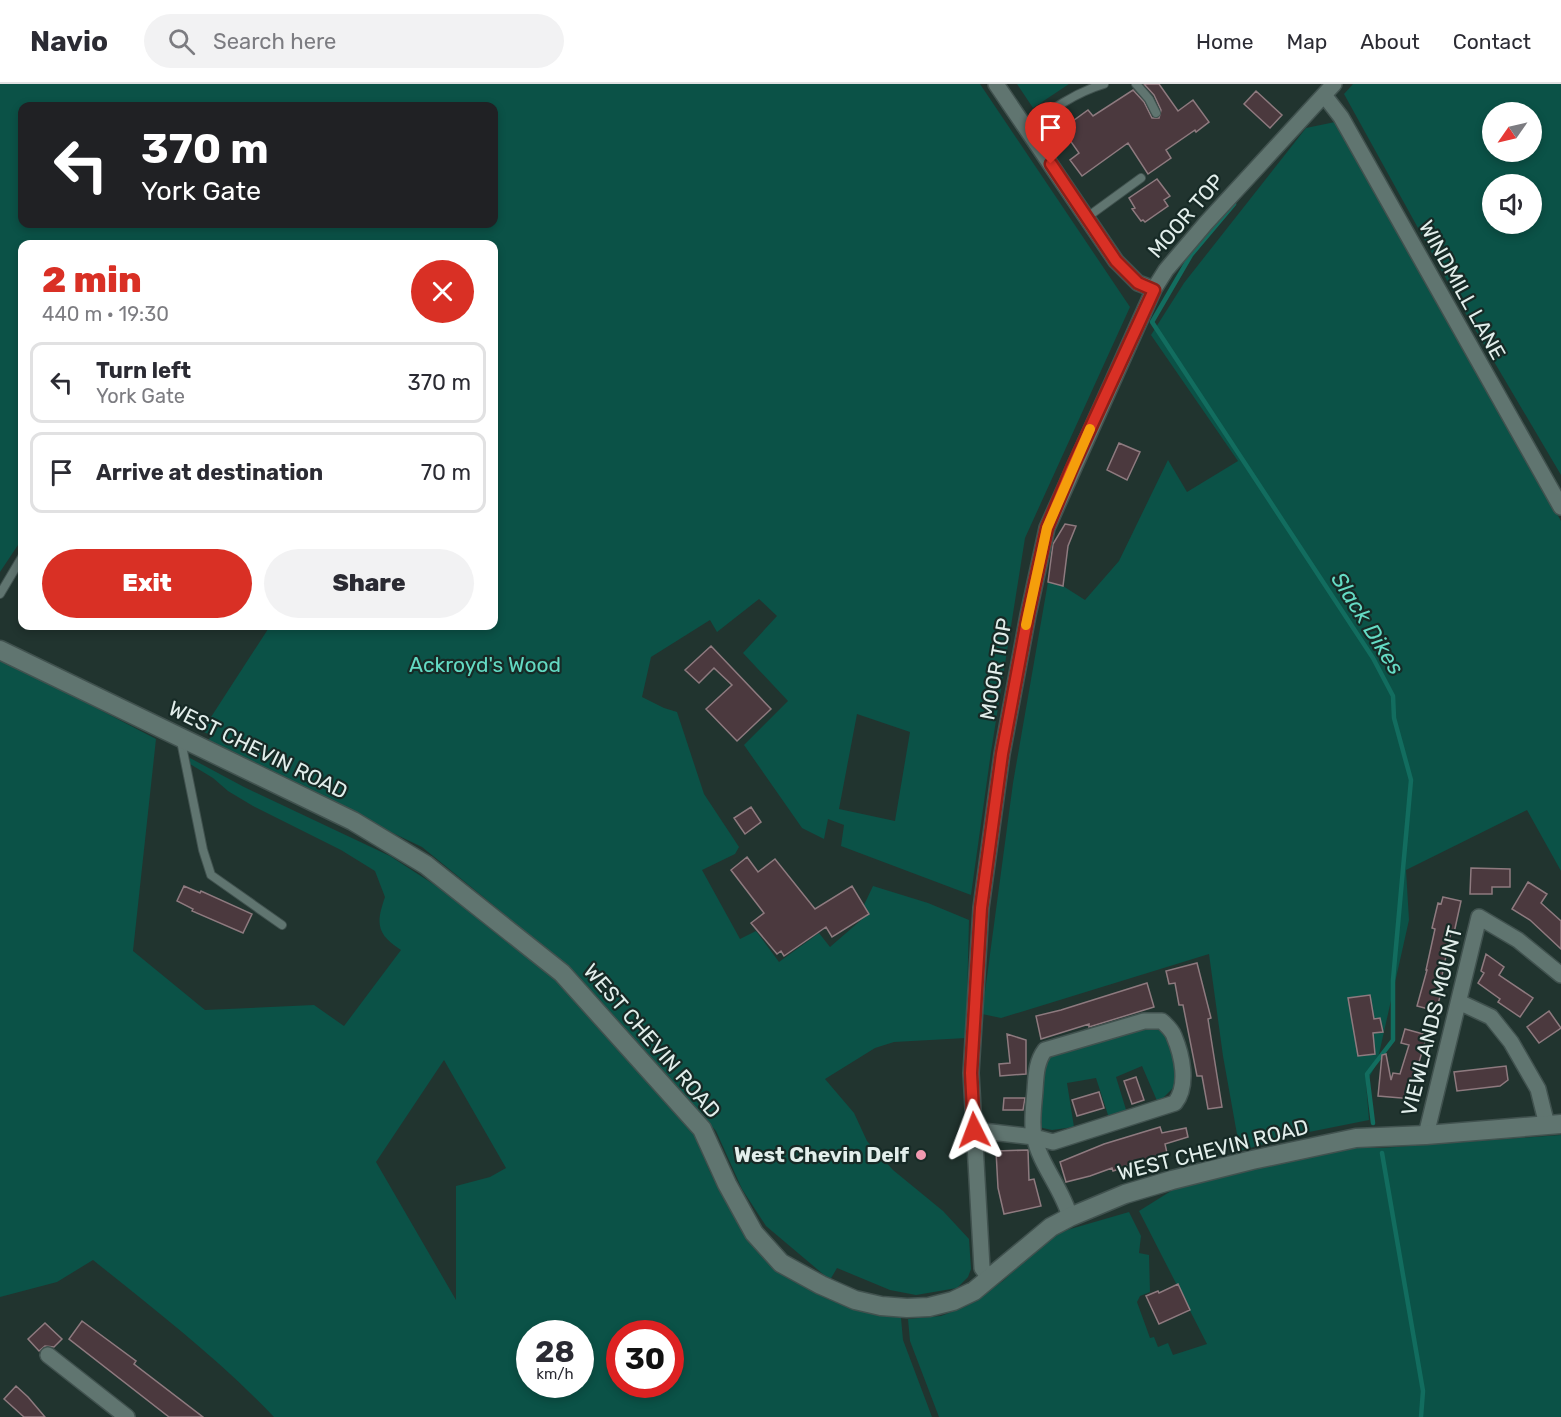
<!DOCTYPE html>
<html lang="en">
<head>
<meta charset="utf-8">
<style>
  :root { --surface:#fff; --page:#f2f2f3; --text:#2b2b33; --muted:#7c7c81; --line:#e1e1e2; --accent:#d93025 }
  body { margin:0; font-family:Rubik,sans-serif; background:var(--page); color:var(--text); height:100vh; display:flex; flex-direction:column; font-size:22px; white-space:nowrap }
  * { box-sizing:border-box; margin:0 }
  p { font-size:20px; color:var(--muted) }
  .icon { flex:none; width:33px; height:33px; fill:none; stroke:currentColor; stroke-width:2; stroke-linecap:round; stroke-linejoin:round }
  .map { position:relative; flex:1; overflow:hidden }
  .sheet { position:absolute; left:18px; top:156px; width:480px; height:390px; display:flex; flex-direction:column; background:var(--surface); border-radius:12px; box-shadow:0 3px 9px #0003 }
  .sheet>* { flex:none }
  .banner { position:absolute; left:18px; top:18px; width:480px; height:126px; border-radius:12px; box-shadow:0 3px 9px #0003; background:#202124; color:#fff; overflow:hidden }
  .needle { width:39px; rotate:236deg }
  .fabs { position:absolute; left:1482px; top:18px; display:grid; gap:12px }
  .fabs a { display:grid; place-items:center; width:60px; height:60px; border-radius:50%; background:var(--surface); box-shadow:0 3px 9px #0003; font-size:30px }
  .speed { position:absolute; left:516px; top:1236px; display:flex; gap:12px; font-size:30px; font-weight:700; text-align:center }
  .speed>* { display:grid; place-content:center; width:78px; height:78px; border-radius:50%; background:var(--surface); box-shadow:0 3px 9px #0003; line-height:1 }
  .speed small { font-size:15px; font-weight:400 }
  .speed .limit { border:9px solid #d22; background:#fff; color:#111 }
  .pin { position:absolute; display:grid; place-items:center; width:51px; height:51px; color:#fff; margin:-62px -26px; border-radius:50% 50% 50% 0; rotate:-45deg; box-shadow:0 0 6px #0007 }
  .pin .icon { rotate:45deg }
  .me { position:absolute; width:66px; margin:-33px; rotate:357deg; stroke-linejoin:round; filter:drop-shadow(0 0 4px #0008) }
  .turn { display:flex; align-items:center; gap:21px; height:126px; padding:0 24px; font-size:27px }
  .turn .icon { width:78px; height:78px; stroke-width:2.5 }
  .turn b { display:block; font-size:42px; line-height:51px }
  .round { display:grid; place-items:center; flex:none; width:63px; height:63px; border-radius:32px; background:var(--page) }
  .headline { display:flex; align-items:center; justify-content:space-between; height:102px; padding:0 24px }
  h1 { font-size:36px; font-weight:800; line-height:45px; color:var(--accent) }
  .primary-button { display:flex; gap:12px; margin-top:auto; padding:12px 24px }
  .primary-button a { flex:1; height:69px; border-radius:36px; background:var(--accent); color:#fff; font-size:24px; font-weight:800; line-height:69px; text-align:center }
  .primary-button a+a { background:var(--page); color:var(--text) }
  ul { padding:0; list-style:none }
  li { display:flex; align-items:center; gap:18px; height:81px; margin:0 12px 9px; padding:0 12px; border:3px solid var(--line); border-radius:12px }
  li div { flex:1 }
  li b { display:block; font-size:22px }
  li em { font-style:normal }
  header { display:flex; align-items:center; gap:36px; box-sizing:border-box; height:84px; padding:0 30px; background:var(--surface); border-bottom:2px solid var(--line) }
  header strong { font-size:28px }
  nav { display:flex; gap:33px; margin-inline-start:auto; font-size:21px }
  .search { width:420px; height:54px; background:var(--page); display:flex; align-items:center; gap:15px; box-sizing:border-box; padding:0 21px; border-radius:33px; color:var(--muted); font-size:22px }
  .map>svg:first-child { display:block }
  .green { fill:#0b5247; fill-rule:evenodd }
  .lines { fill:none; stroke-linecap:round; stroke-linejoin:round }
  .stream { stroke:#126d5f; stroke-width:4.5 }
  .building { fill:#4b393e; stroke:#8e7a7f; stroke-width:1.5 }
  .lane-casing { stroke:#41524f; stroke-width:10 }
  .street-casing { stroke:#41524f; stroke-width:18 }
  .secondary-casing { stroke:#41524f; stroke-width:21 }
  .lane { stroke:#607570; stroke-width:8 }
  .street { stroke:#607570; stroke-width:15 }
  .secondary { stroke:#607570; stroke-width:18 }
  .route-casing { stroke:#8d1f18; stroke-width:15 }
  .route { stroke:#d93025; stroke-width:10 }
  .slow { stroke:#f59e0b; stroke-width:10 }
  .poi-dot { fill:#f19ab1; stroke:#172a26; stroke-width:2 }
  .labels { text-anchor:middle; stroke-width:4.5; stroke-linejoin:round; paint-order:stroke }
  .street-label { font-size:21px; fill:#e2eeeb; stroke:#172a26 }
  .park-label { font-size:21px; fill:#63dac3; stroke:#172a26 }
  .poi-label { font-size:21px; font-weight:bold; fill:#e2eeeb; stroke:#172a26; text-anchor:end }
  .water-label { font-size:22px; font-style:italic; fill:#65dcc5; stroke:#172a26 }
</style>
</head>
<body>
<header>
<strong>Navio</strong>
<div class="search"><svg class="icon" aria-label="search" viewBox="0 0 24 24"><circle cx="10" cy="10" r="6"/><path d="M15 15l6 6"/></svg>Search here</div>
<nav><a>Home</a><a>Map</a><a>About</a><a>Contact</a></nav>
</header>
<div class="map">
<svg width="1561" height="1333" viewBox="0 0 1561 1333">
  <rect width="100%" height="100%" fill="#21342f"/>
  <path class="green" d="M0,0h980l150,223 -105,231 -34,214 -20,143 -130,-49 3,-21 -16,-6 -4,20 -22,-11 -58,-83 44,-44 -45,-48 34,-37 -18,-17 -42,33 -7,-12 -59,37 -9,40 22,11 13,4 27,82 35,53 -4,7 -33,16 38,69 16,-8 23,31 40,-29 11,14 38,-33 -4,-9 9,-19 55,17 41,17 -3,118 -72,4 -19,6 -50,31 29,34 13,28 26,29 50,41 26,28 2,30 -3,8 -11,11 -41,7 -26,-5 -53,-22 -7,12 -64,-54 -24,-37 -26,-58 -100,-111 -52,-53 -61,-54 -81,-66 -217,-104 7,-7 -10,-5 68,-105h224v-382h-472v295l-22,33zM22,22h472v118h-472zM857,630l53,18 -15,89 -56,-12z
    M1017,0h52l-36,24z
    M1353,0h208v391l-101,-171 -116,-210zM1492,28h40v40h-40zM1492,100h40v40h-40z
    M1335,38l226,399v350l-34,-61 -121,60 3,50 -32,143 -11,20 3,37 -75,15 -54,16 -17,-95 -14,-102 -208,64 -19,-4 31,-231 35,-201 15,4 22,14 34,-39 49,-101 19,32 51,-31 -87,-126 33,-52 122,-155z
    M0,574l156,81 -23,212 72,59 109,-5 30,21 57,-76c-25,-16 -25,-27 -16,-53l-10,-26 -34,-21 -88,-44 -25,-15 -15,-13 -23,-14v-6l54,29 146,69 54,35 87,64 31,25 132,154 16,38 21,39 28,38 28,29 40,21 29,9 45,10 2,22 29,77h-658c-54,-57 -120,-108 -181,-157l-36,22 -57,15zM444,976l62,108 -16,9 -34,9v114l-80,-138zM530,1250h50v50h-50zM620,1250h50v50h-50z
    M1152,941l12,9 8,13 4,21 -2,19 -16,16 -16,-37 -26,11 11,36 -18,5 -13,-40 -29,5 7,44 -22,3 -14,-3 4,-55 10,-19z
    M1561,1051v282h-622l-29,-76 -2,-22 33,-3 26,-10 36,-25 32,-30 25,-19 69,-20 12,24 -2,17 10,2 1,37 -10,4 -3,6 13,36 4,-1 4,10 10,-4 5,12 34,-11 -68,-133 40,-25 62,-15 109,-23h32z"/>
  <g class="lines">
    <path class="stream" d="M1234,120l-43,51 -39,67 221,336 20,38 1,22 17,62 -18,200v60l-26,34 6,49
      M1382,1069l41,238 -2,26"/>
  </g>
  <path class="building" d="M1144,0h15l19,27 15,-11 16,22 -13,10 -1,-2 -29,20 5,8 -23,16 -20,-31 -46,33 -12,-16 9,-7 -17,-24 26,-19 5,6 40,-26 11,12 8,16h7l2,-8 -7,-15z
    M1256,7l26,24 -12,13 -26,-24z
    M1157,95l13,17 -6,4 4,6 -23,16 -2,-2 -2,1 -9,-12 3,-1 -6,-10z
    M1119,359l21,9 -13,28 -20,-10z
    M1065,440l11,2 -8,20 -5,40 -15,-4 5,-38z
    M711,562l60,63 -34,32 -31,-32 26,-24 -18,-17 -15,15 -14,-13z
    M751,723l10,15 -16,12 -11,-16z
    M747,773l11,15 17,-13 40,50 37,-23 17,28 -37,23 -6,-10 -42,29 -3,-5 -4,3 -26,-31 13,-10 -33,-43z
    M1471,784l39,1v18h-18v7h-22z
    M1528,798l19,12 -6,9 20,18v28l-31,-29 -18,-11z
    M184,802l16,7 1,-2 51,23 -9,19 -51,-22 1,-2 -16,-8z
    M1443,813l18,4 -7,32 -3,-1 -11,53 3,1 -7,25 -19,-5 10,-36h-1l9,-41 -3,-1 6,-25 3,1z
    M1486,870l18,13 -5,8 34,23 -13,19 -22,-15 2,-3 -22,-16 6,-10 -3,-2z
    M1197,879l14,55 -3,1 14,88 -14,2 -6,-33h-5l-14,-71h-4l-4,-22 -6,1 -3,-13z
    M1147,899l7,24 -65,20v-3l-48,15 -5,-23 25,-6z
    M1370,911l4,24 6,-1 3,14 -10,1 2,21 -17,2 -10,-58z
    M1549,927l12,17 -22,15 -12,-16z
    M1405,945l22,6 -12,41 -2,23 -35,-3 4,-41 4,-1 5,26 2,-7 7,1 9,-29 -8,-2z
    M1007,950l19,6v34l-26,2 -1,-12 11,-1z
    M1506,982l2,14 -8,6 -43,5 -3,-19z
    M1136,993l8,23 -12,4 -8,-23z
    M1099,1008l5,16 -27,8 -5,-16z
    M1004,1014h21l-2,12h-20z
    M1160,1043l2,6 24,-5 2,9 -23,7 2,9 -54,18 -1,-3 -22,8 -24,6 -6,-20 44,-18z
    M1028,1066l1,30 5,-1 7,27 -37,8 -6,-26 -2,-37z
    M1178,1200l12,26 -31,14 -13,-28 12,-5 1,2z
    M82,1237l54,40 -2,3 69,53h-34l-100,-78z
    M45,1239l17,16 -8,8 -9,-1 -6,5 -11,-12z
    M16,1302l12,11 17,20h-21l-20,-18z"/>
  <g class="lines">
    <g class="lane-casing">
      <path id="lane" d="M1136,0l13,15 7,14
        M1027,44c24,-18 47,-35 77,-44
        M1086,134l55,-40
        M0,510l22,-37
        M181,657l22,109 8,25 71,50"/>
    </g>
    <g class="street-casing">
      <path id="street" d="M996,0l120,177 22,22 16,6
        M1324,11l17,22 220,390
        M1459,918l32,15 20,25 27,47 9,36
        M974,1046l60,7 19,5 122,-39c14,-18 7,-48 -1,-67 -2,-6 -8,-11 -12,-15h-18l-99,29c-9,12 -9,26 -10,40 -1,15 -4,32 -1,46 6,29 28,52 36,81
        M1426,1051l53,-218 39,23 43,35
        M989,1194l-7,-10 -11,-195 10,-165 21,-154 26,-139 19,-87 107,-239 12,-19 40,-47 128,-139
        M48,1271l79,62"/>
    </g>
    <g class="secondary-casing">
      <path id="secondary" d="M0,566l353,171 73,44 136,108 140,156 25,55 27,49 27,30 40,22 34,15 26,6 26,2 22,-1 24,-6 21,-10 77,-64 19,-10 55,-23 47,-14 80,-20 104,-22 70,-3 135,-11"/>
    </g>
    <use href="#lane" class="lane"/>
    <use href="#street" class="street"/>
    <use href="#secondary" class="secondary"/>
  </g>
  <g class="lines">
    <g class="route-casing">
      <path id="route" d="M974,1046l-3,-57 10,-165 21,-154 26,-139 19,-87 25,-60 82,-178 -16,-7 -22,-22 -65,-97"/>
    </g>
    <use href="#route" class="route"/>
    <path class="slow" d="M1026,541l21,-97 43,-99"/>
  </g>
  <circle class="poi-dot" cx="921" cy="1071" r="6"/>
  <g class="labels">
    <g class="street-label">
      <text transform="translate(1186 132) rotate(-49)" y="7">MOOR TOP</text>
      <text transform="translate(1462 206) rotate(61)" y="7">WINDMILL LANE</text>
      <text transform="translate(996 585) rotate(-80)" y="7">MOOR TOP</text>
      <text transform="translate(258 666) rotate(26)" y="7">WEST CHEVIN ROAD</text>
      <text transform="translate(1432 937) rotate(-76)" y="7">VIEWLANDS MOUNT</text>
      <text transform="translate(652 957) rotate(49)" y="7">WEST CHEVIN ROAD</text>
      <text transform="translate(1213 1066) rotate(-14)" y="7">WEST CHEVIN ROAD</text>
    </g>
    <g class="park-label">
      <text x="485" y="588">Ackroyd's Wood</text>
    </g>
    <g class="poi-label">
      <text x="909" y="1078">West Chevin Delf</text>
    </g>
    <g class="water-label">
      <text transform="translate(1368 539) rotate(58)" y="8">Slack Dikes</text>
    </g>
  </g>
</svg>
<div class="fabs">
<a><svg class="needle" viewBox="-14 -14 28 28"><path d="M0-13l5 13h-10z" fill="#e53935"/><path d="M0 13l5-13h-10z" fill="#7c7c81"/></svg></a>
<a><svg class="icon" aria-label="sound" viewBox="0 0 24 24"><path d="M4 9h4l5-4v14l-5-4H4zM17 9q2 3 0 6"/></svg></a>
</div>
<div class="speed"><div>28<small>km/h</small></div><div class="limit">30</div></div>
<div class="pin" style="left:1051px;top:80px;background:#d93025"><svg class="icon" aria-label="arrive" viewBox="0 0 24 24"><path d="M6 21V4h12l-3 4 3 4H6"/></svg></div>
<svg class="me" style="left:974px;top:1046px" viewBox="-20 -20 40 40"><path d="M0-17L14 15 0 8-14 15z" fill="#d93025" stroke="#fff" stroke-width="4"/></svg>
<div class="banner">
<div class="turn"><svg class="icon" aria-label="left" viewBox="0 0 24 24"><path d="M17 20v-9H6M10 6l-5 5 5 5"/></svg><div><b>370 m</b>York Gate</div></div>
</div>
<section class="sheet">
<div class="headline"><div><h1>2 min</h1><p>440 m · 19:30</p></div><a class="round" style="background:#d93025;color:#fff"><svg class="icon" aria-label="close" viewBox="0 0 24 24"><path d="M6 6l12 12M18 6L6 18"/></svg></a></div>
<ul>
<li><svg class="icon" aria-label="left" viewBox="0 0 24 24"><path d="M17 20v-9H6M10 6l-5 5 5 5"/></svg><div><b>Turn left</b><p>York Gate</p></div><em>370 m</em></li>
<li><svg class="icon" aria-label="arrive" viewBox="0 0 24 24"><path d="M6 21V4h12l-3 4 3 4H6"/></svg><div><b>Arrive at destination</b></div><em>70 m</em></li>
</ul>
<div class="primary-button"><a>Exit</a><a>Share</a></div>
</section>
</div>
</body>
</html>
